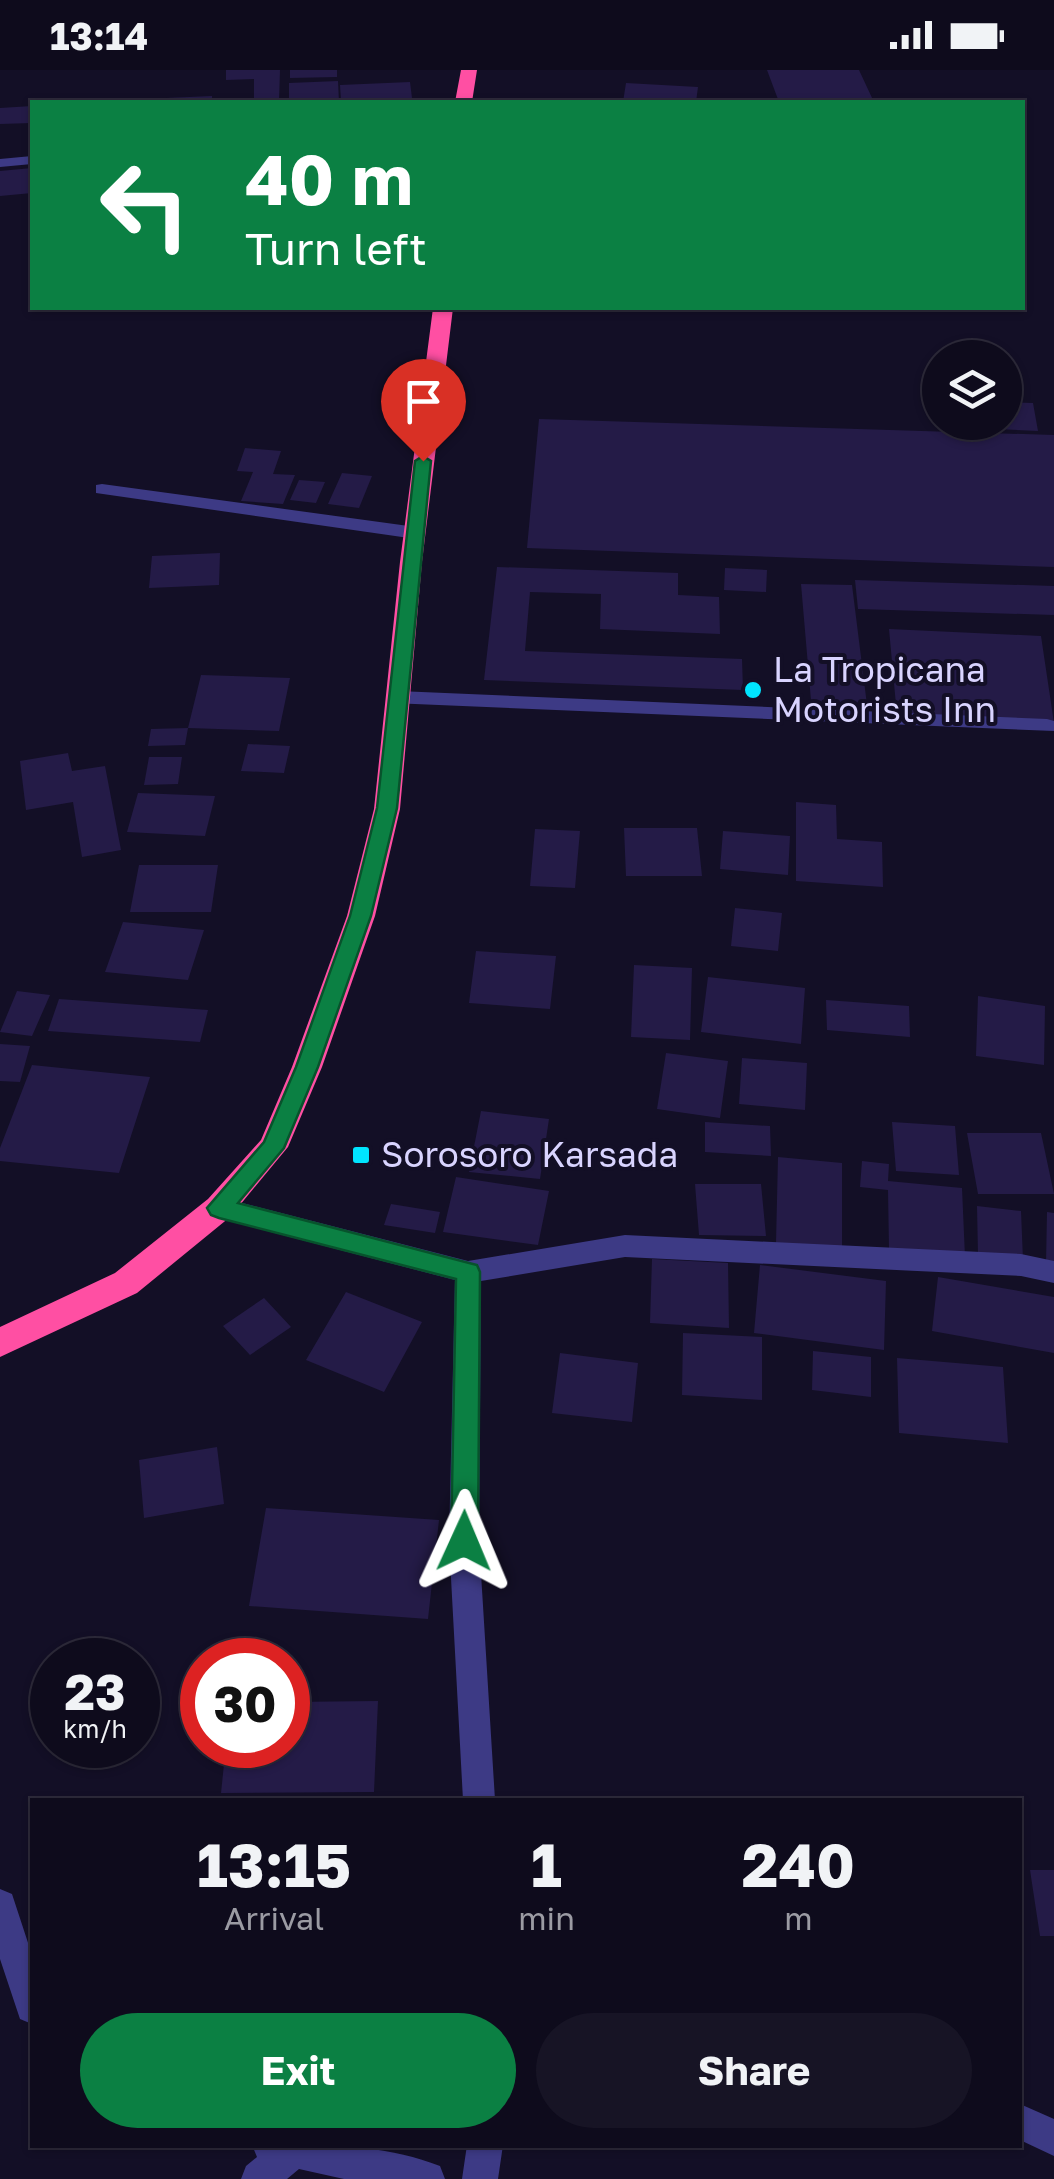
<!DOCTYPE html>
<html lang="en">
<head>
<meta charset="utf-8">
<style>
  :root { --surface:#0e0b1c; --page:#171425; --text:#f1f3f6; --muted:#9b9ba3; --line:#2e2b3b; --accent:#0b8043 }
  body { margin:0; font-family:"Golos Text",sans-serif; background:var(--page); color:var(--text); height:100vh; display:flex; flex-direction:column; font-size:38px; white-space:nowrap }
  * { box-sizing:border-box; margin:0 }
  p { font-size:32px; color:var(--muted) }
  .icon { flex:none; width:55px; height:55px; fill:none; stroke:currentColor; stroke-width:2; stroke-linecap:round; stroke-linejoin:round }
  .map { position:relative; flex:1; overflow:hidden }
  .details { position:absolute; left:30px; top:1728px; width:992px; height:350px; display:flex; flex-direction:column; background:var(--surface); border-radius:0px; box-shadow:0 2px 8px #0004,0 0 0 2px var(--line) }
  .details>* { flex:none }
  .guide { position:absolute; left:30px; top:30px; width:995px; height:210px; border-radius:0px; box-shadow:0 2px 8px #0004,0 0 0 2px var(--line); background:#0b8043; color:#fff; overflow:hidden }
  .buttons { position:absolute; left:922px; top:270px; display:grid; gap:20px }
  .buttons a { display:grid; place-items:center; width:100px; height:100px; border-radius:50%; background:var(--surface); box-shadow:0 2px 8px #0004,0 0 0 2px var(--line); font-size:50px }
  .speed { position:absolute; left:30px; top:1568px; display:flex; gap:20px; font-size:50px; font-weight:700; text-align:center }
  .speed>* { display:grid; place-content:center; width:130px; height:130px; border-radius:50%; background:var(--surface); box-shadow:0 2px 8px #0004,0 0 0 2px var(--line); line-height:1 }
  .speed small { font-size:25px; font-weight:400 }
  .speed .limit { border:15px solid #d22; background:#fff; color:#111 }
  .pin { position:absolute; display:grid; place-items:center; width:85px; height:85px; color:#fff; margin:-102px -42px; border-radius:50% 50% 50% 0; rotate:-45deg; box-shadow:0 0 10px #0007 }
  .pin .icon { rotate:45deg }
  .me { position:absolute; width:110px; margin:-55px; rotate:1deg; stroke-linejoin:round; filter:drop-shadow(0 0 8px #0008) }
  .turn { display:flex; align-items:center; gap:35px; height:210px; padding:0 50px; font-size:45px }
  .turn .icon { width:130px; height:130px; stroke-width:2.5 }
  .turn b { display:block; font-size:70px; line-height:85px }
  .eta { display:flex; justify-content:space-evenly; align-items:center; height:170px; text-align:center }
  .eta b { font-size:60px; font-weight:700; line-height:70px }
  .action { display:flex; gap:20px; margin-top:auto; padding:20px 50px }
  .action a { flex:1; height:115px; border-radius:60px; background:var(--accent); color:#fff; font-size:40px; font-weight:700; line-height:115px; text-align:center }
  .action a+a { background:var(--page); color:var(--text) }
  .status { display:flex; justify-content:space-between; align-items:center; height:70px; padding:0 50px; background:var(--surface); direction:ltr }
  .status svg { height:28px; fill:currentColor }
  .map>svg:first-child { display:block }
  .building { fill:#241b47 }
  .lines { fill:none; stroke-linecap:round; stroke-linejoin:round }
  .lane { fill:#3d3a85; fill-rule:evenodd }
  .street { fill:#3d3a85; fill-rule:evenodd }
  .highway { fill:#ff4fa3; fill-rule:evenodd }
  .route { fill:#0b8043; stroke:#07532c; stroke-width:2.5 }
  .poi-dot { fill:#00e5ff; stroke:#130f26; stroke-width:4 }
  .labels { text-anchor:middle; stroke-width:8; stroke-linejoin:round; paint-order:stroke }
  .poi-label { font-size:35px; fill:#d9d4ff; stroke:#130f26; text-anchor:start }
</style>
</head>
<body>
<div class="status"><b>13:14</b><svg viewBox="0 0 49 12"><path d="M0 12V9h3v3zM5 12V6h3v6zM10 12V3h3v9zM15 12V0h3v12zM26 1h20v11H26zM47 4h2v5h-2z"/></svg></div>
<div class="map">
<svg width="1054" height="2109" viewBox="0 0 1054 2109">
  <rect width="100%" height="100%" fill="#130f26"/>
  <path class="building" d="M226,0h54l-1,32h-25v-23l-28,1z
    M290,0h47v7l-47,1z
    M767,0h92l14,30 -94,2z
    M338,11l1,21h-50v-19z
    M410,12l2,16 -71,3 -1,-16z
    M626,13l72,4 -2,15h-73z
    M212,26v6h-69v-3z
    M32,36v17l-32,1v-16z
    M32,98v25l-32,3v-25z
    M1005,332l28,1 5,28 -81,-4 -1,-5h49z
    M539,349l515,16v132l-527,-19z
    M245,378l36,3 -8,23 22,1 -12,29 -42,-3 12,-29 -16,-1z
    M342,403l30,3 -13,32 -31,-4z
    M299,410l26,2 -9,21 -26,-3z
    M220,483l-1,32 -70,3 3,-32z
    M497,497l181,6v22l41,2 1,37 -120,-5 1,-35 -71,-2 -5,59 217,8 1,31 -259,-10z
    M725,498l42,2 -1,22 -42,-2z
    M855,510l199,6v29l-196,-6z
    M801,514l51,1 16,128 -56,-1z
    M889,559l152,7 13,87 -157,-7z
    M201,605l89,3 -11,53 -91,-3z
    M188,658l-3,17 -37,1 3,-17z
    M248,674l42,2 -6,27 -43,-2z
    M68,683l4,18 33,-5 16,84 -39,7 -9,-55 -47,8 -6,-49z
    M149,687h33l-4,27 -34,1z
    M138,723l77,3 -10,40 -78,-4z
    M796,732l40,3 1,34 45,3 1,45 -87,-6z
    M624,758h73l5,48h-76z
    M535,759l45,2 -5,57 -45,-2z
    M723,761l67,5 -2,39 -68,-6z
    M139,795h79l-7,47h-81z
    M735,838l47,5 -4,38 -47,-5z
    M123,852l81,8 -16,50 -83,-8z
    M476,881l80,5 -6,53 -81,-6z
    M634,895l58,3 -2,72 -59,-3z
    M708,907l97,11 -4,56 -100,-12z
    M17,921l33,4 -18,41 -32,-4z
    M978,926l67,10 -1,59 -68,-9z
    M59,929l149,11 -8,32 -152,-11z
    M826,930l83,6 1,31 -83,-7z
    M0,974l30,2 -10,36 -20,-1z
    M666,983l62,8 -8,57 -63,-9z
    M742,988l65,5 -2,47 -66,-6z
    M32,995l118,12 -31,96 -119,-12v-13z
    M481,1041l68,8 -9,60 -71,-7z
    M705,1052l65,4 1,30 -66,-4z
    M892,1052l63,4 4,49 -63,-4z
    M967,1063h74l13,61h-76z
    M778,1087l64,6v86l-66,-6z
    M862,1091l27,3 -1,17 74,7 3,69 -76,-8 -1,-59 -28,-3z
    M456,1107l93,14 -11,54 -95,-13z
    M695,1114h66l5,52 -67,-1z
    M391,1134l49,8 -5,21 -51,-8z
    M977,1136l44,5 2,49 -45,-5z
    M1047,1142l7,1v52l-8,-1z
    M652,1189l76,4 1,65 -79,-5z
    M760,1195l126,16 -2,69 -130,-17z
    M938,1207l116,20v56l-122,-22z
    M346,1222l76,30 -38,70 -78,-32z
    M264,1228l27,29 -41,28 -27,-29z
    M683,1263l79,4v63l-80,-5z
    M813,1281l58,6v40l-59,-7z
    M560,1283l78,10 -6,59 -80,-9z
    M897,1288l106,9 5,76 -109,-10z
    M217,1377l7,57 -80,14 -5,-58z
    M266,1438l173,12 -11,99 -179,-13z
    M378,1631l-4,91 -153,1 5,-48h62v-43z
    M1030,1800h24v66h-14z"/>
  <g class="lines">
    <path class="lane" d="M102,414l314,43 9,6 -9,6 -320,-46v-8z
      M398,621l649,28 7,2v10l-663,-28 -3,-5z"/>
    <path class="street" d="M32,86v8l-32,3v-8z
      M219,1127l249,64 157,-26 396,19 33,7v22l-33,-7 -396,-19 -144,24 -2,260 16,259h-32l-14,-259 6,-261 -245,-64 -4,-8 4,-8z
      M0,1819l12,5 20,61v69l-12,-5 -20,-60z
      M1020,2034l34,15v37l-34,-16z
      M252,2075c63,0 128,-3 188,21l5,13h-101l-45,-10 -12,10h-46l5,-13 11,-9z
      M467,2075h36l-5,34h-36z"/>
    <path class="highway" d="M461,0h16l-5,32h-17z
      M433,238h20l-31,254 -22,247 -25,107 -53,151 -34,80 -58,70 -93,76 -137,64v-30l115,-54 93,-74 53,-59 31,-73 55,-151 27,-107 26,-247z"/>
  </g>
  <path class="route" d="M423,386l8,5 -34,347 -26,108 -53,151 -34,81 -46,55 239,62 3,7 -2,269 -4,9 -10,4 -9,-4 -4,-9 5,-262 -237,-61 -8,-3 -4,-7 57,-66 32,-75 54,-151 27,-108 38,-347z"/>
  <g class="poi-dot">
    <circle cx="753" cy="620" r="10"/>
    <rect x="351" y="1075" width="20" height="20" rx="5"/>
  </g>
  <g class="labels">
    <g class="poi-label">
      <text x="773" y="612">La Tropicana<tspan x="773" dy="40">Motorists Inn</tspan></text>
      <text x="381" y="1097">Sorosoro Karsada</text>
    </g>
  </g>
</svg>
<div class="buttons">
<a><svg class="icon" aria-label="layers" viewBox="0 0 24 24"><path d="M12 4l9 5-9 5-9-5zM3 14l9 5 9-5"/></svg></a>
</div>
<div class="speed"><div>23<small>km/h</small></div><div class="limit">30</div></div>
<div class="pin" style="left:423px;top:391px;background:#d93025"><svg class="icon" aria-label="arrive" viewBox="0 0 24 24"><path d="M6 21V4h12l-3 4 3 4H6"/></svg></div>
<svg class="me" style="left:464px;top:1471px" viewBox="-20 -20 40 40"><path d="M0-17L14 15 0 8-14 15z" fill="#0b8043" stroke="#fff" stroke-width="4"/></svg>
<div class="guide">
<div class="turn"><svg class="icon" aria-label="left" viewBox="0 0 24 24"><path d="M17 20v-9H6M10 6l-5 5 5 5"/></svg><div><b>40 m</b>Turn left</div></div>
</div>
<section class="details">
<div class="eta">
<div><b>13:15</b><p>Arrival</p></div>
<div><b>1</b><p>min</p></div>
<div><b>240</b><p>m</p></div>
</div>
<div class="action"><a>Exit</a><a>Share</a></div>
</section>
</div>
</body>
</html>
